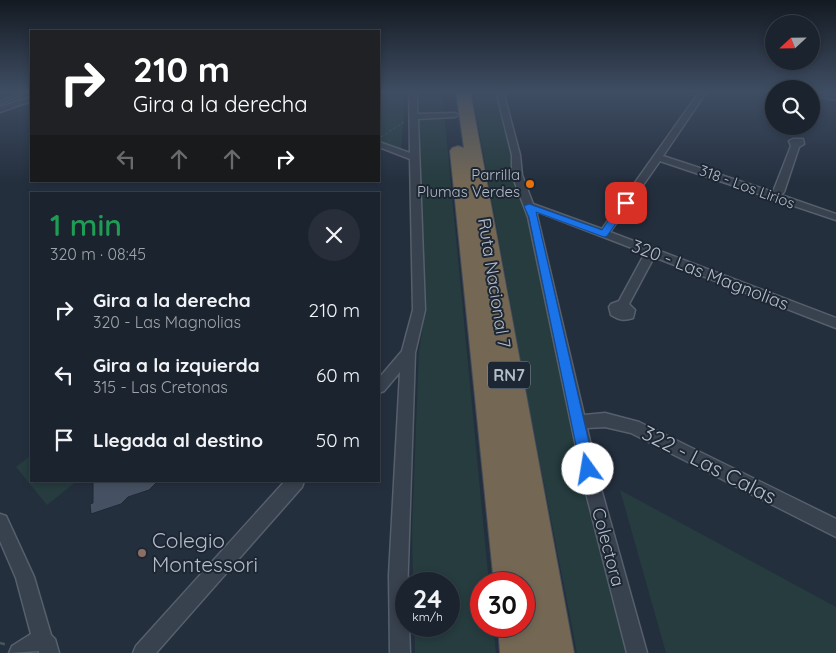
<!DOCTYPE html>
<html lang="es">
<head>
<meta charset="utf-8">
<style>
  :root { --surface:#1b232e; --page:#282f3a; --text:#f1f3f6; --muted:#a0a4aa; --line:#39404a }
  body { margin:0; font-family:Quicksand,sans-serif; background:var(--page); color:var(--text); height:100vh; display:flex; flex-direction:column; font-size:19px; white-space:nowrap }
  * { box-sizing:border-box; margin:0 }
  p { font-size:16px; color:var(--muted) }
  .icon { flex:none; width:28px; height:28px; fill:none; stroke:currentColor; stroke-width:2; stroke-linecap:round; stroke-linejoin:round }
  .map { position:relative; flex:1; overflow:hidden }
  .panel { position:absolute; left:30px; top:192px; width:350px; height:290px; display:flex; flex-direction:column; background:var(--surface); border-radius:0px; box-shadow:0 2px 8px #0003,0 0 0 1px var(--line) }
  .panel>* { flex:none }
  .hud { position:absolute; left:30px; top:30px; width:350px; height:152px; border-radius:0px; box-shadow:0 2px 8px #0003,0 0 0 1px var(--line); background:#202124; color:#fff; overflow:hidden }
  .needle { width:32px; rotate:248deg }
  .controls { position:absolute; left:765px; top:15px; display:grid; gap:10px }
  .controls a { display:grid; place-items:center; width:55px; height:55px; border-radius:50%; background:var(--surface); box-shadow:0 2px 8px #0003,0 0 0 1px var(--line); font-size:25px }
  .speed { position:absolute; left:395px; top:572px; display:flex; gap:10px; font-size:25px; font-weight:700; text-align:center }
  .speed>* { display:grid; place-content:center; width:65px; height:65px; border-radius:50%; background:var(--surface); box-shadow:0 2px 8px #0003,0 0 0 1px var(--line); line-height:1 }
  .speed small { font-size:12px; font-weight:400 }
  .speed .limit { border:8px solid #d22; background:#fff; color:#111 }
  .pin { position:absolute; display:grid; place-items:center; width:42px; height:42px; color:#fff; margin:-21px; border-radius:10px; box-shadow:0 2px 8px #0006 }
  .me { position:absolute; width:55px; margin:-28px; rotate:347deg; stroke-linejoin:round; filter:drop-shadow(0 0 4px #0008) }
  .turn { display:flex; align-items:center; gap:18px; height:105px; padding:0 20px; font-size:22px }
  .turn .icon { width:65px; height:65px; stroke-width:2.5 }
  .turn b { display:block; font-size:35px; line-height:42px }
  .lanes { display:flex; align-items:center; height:48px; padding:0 20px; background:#0003; justify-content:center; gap:25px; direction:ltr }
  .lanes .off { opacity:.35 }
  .round { display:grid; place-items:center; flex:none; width:52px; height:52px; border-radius:26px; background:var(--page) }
  .summary { display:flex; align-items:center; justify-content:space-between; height:85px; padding:0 20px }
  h1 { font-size:30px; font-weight:600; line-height:38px; color:#1e9e55 }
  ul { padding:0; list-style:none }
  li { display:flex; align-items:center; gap:15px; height:65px; padding:0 20px }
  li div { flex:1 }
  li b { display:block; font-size:19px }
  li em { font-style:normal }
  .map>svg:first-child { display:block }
  .green { fill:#263c3f }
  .building { fill:#455162; stroke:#1f2835 }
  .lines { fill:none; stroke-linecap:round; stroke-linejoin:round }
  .service-casing { stroke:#565f6c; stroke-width:3 }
  .minor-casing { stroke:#565f6c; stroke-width:3 }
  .motorway-casing { stroke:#434c59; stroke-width:2 }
  .path-far1 { stroke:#44595c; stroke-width:1; stroke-dasharray:2.5 2.5; stroke-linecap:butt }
  .path { stroke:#44595c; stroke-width:2.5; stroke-dasharray:5 5; stroke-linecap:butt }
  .service { fill:#38414e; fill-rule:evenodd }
  .minor { fill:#38414e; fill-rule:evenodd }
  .motorway { fill:#746855; fill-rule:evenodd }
  .route { fill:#1a73e8; stroke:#114b97 }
  .food-dot { fill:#e8710a; stroke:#1d2633; stroke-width:2 }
  .education-dot { fill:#8d6e63; stroke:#1d2633; stroke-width:2 }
  .labels { text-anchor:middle; stroke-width:4; stroke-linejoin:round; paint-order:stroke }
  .far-poi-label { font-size:15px; fill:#b4bcc9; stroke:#1d2633; text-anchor:end }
  .far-street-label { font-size:15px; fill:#b4bcc9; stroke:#1d2633 }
  .shield { fill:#1d2633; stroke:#878f9c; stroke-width:1 }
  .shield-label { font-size:16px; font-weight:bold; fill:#b4bcc9 }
  .street-label { font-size:18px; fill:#b4bcc9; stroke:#1d2633 }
  .near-street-label { font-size:21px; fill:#b4bcc9; stroke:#1d2633 }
  .near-poi-label { font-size:21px; fill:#b4bcc9; stroke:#1d2633; text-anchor:start }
</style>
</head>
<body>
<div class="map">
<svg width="836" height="653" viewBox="0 0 836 653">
  <rect width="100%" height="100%" fill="#242f3e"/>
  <path class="green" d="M0,91h31v5l-31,12z
    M379,91h27l-5,58 -22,-8z
    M415,91h27l47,493h-8v42h12l3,27h-81v-27h34v-42h-36l-1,-56 7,-177c10,-52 3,-86 -1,-137 -3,-41 -2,-82 -3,-123z
    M472,91h23l6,17 19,87 11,26 37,184 9,52 50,196h-50l-48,-247z
    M31,455v26h46l-30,24 -31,-38z
    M620,490l216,117v46h-170z"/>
  <path class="building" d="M93,481h65l-9,9 -21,7 -7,7 -30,10 -1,-10 3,-1z"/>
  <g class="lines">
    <g class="service-casing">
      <path id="service" d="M23,91h6l-29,13v-2z"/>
    </g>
    <g class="minor-casing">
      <path id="minor" d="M409,91h8v23l38,-1 4,2 -4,2 -37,2 7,191 -10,43 -9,273h3l1,27h-20l-1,-78 11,-203 -16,19 -5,2v-15l23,-27 11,-41 -3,-151 -31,-12v-5l31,11z
        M496,91h7l17,64 2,20 11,29 69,25 98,-138h7l-44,65 110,36 18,-46 -2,-5 4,-2h10l1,5 -5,3 -15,45 -3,3 55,19v6l-176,-59 -50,71 226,86v10l-182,-71 -25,47 6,6 -2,8c-9,3 -14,2 -22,-3l-2,-8 2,-3 8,-3 26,-48 -109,-42 48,204 21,-2 34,9 197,97v18l-205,-104 -26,-6 -18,1 13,57 47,168h-20l-43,-168 -56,-268 -16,-42v-20z
        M811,91l25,5v4l-25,-5z
        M31,97v4l-31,11v-5z
        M285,481h19l-2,6 -146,166h-23l3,-7z
        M0,514l6,2 28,61 17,58 4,4 4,14h-20v-2l-30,2 3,-7 19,-12 -15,-56 -16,-37z"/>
    </g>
    <g class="motorway-casing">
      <path id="motorway" d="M456,91h14l104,562h-74l-2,-27h26v-15l5,2 2,6 -4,-31 -3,7v-11h-30l-44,-433 2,-3 6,-2 6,2z"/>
    </g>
    <path class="path-far1" d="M381,137l23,-15
      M490,175h17"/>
    <path class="path" d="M0,643l8,2"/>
    <use href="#service" class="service"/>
    <use href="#minor" class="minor"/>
    <use href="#motorway" class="motorway"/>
  </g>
  <linearGradient id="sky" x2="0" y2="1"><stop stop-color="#141a22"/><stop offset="0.5" stop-color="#3f4d63"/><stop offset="1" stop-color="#3f4d63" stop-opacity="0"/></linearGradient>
  <rect width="836" height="183" fill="url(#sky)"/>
  <path class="route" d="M622,201h7l1,2 -23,33 -3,1 -68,-25 59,257 -2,5 -5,2 -5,-2 -2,-5 -52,-252 -5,-11 5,-2 3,1 70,25z"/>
  <circle class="food-dot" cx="530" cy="184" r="5"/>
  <circle class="education-dot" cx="142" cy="553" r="5"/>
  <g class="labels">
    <g class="far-poi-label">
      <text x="520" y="180">Parrilla<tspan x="520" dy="17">Plumas Verdes</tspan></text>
    </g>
    <g class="far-street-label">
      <text transform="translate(747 187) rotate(20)" y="5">318 - Los Lirios</text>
    </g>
    <rect class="shield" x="488" y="361.5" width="42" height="27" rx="4"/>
    <g class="shield-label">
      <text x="509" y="381">RN7</text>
    </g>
    <g class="street-label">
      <text transform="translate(710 275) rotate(21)" y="6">320 - Las Magnolias</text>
      <text transform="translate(494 283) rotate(81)" y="6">Ruta Nacional 7</text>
      <text transform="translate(608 547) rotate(75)" y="6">Colectora</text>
    </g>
    <g class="near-street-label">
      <text transform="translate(709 465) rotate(27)" y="7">322 - Las Calas</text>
    </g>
    <g class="near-poi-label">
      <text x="152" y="548">Colegio<tspan x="152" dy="24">Montessori</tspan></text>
    </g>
  </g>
</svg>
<div class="controls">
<a><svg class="needle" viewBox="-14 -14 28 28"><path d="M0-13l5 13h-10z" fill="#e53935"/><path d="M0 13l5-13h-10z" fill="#a0a4aa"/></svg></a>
<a><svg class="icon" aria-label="search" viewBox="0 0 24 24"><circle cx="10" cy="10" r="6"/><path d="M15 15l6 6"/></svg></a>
</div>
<div class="speed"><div>24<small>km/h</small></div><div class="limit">30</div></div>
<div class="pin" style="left:626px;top:203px;background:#d93025"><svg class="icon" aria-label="arrive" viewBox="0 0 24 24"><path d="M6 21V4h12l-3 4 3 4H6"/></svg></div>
<svg class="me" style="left:588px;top:469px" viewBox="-20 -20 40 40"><circle r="19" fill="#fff"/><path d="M0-13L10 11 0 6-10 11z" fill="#1a73e8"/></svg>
<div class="hud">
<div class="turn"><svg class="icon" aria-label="right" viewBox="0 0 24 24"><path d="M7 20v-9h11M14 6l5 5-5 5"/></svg><div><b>210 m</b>Gira a la derecha</div></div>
<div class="lanes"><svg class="icon off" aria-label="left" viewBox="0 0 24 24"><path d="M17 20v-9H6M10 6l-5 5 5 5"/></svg><svg class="icon off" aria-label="ahead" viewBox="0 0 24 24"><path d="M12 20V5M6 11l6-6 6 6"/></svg><svg class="icon off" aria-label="ahead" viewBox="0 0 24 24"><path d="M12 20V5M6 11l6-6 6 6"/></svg><svg class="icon" aria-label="right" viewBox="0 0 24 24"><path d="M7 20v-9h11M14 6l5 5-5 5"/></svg></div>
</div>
<section class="panel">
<div class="summary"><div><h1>1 min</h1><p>320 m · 08:45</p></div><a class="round"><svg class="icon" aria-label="close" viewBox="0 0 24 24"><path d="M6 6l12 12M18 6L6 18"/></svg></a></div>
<ul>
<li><svg class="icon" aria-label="right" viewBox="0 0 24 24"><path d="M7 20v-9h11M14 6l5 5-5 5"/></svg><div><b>Gira a la derecha</b><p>320 - Las Magnolias</p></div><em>210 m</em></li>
<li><svg class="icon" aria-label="left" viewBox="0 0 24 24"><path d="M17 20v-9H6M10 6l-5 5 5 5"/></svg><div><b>Gira a la izquierda</b><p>315 - Las Cretonas</p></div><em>60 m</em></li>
<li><svg class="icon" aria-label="arrive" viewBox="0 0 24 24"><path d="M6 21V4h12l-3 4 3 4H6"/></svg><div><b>Llegada al destino</b></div><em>50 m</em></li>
</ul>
</section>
</div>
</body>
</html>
